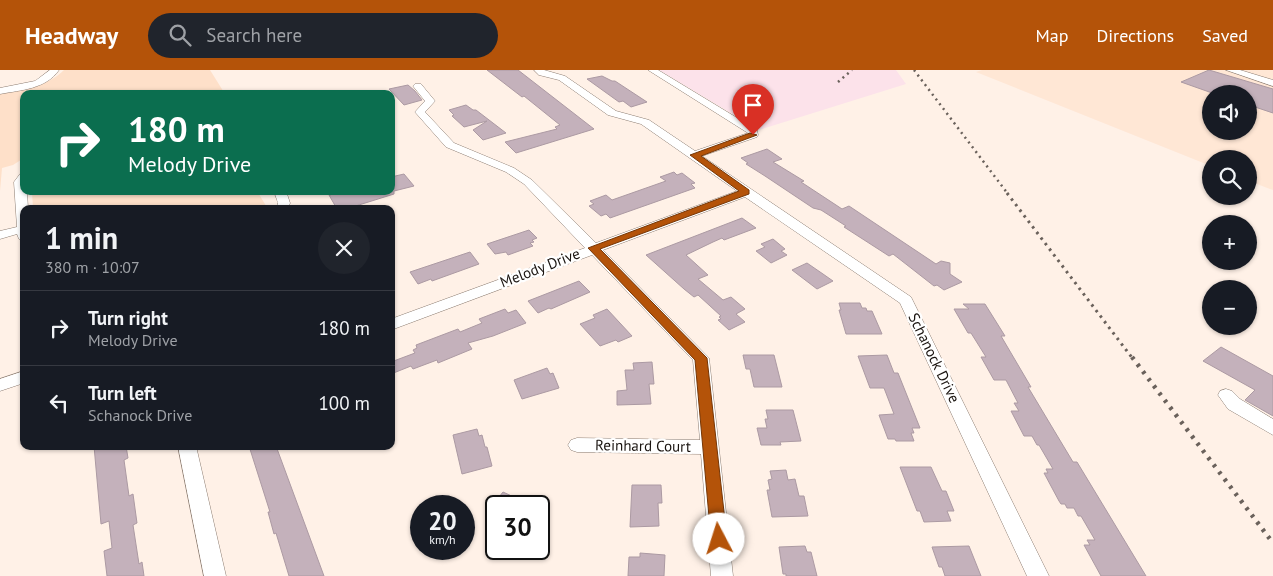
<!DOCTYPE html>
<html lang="en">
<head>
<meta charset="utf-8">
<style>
  :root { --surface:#171b24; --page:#20242c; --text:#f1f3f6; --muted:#9ea1a6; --line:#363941; --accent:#b45309 }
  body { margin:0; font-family:"PT Sans",sans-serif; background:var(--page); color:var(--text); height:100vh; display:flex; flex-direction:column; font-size:19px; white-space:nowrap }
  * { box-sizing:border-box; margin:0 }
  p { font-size:16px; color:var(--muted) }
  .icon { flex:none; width:28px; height:28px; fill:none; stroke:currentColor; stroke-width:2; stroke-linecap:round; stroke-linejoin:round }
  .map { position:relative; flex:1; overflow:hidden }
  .details { position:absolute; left:20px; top:135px; width:375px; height:245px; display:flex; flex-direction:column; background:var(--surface); border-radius:10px; box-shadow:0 1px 4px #0004 }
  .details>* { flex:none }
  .guide { position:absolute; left:20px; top:20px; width:375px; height:105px; border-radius:10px; box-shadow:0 1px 4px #0004; background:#0b6e4f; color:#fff; overflow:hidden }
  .controls { position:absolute; left:1202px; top:15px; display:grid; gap:10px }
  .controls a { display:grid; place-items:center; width:55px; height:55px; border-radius:50%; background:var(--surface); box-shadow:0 1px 4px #0004; font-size:25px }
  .speed { position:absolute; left:410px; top:425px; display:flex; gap:10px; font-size:25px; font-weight:700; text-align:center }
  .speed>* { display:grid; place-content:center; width:65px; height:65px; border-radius:50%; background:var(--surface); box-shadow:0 1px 4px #0004; line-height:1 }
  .speed small { font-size:12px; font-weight:400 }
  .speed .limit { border:2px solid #111; border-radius:8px; background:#fff; color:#111 }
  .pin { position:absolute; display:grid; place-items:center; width:42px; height:42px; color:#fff; margin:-51px -21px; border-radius:50% 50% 50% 0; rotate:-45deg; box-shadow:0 0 5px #0007 }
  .pin .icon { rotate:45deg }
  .me { position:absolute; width:55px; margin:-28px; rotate:355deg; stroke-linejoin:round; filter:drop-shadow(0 0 4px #0008) }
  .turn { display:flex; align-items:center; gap:18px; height:105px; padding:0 25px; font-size:22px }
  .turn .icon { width:65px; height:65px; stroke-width:2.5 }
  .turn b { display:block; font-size:35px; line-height:42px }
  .round { display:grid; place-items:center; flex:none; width:52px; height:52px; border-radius:26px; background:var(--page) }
  .head { display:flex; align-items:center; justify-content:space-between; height:85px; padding:0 25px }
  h1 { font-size:30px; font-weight:700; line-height:38px }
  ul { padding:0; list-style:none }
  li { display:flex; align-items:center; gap:15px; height:75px; padding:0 25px; border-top:1px solid var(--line) }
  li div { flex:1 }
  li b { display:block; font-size:19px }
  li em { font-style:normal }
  header { display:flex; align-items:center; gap:30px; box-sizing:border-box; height:70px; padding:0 25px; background:var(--accent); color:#fff }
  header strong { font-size:24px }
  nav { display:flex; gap:28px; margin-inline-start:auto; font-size:18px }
  .search { width:350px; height:45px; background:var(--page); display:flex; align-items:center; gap:12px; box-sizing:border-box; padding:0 18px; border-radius:28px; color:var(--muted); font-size:19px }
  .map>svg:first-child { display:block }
  .built { fill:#ffe7d5; fill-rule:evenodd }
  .industrial { fill:#fce2ea }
  .green { fill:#fee0c9 }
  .building { fill:#c4b1bb; stroke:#ac9aa3 }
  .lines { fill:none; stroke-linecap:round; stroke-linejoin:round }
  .minor-casing { stroke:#8c7d72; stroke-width:1 }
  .minor { fill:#fff; fill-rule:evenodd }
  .rail-far2 { stroke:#6a615b; stroke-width:2.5; stroke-dasharray:2 4; stroke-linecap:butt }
  .rail-far1 { stroke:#6a615b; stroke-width:3; stroke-dasharray:2.5 4.5; stroke-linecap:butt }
  .rail { stroke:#6a615b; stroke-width:4.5; stroke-dasharray:3 6; stroke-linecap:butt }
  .route { fill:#b45309; stroke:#753606 }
  .labels { text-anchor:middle; stroke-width:4.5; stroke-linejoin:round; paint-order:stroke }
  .street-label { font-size:15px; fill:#19130f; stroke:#fff }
</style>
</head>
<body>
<header>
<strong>Headway</strong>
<div class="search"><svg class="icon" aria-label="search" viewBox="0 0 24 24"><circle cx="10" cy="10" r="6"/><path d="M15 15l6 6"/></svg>Search here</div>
<nav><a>Map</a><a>Directions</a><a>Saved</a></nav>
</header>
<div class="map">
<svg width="1273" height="506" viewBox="0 0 1273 506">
  <rect width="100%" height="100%" fill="#fff1e7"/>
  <path class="built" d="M982,0h291v120l-24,-9v-22h-38v7l-235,-94zM1211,24h38v37h-38z"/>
  <path class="industrial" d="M659,0h237l10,14 -147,46z"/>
  <path class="green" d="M64,0h146l15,24h-201v64l-11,7 -11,3 -2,23v-97c21,-4 49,-8 64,-24z
    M32,121h225l11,18h-235z"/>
  <path class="building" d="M487,0h31l76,59 -78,24 -11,-11 52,-13 -2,-2 5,-2 -36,-29 -2,1z
    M1209,0l64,19v24l-24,-8v-11h-34l-34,-12z
    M602,6l10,5h3l32,21 -16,5 -8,-6 -4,1 -32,-23z
    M408,15l7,6 7,9 -18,5 -15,-16z
    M466,35l7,5h3l30,23 -23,7 -10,-10 14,-9 -23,6 -12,-11 2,-1 -5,-5z
    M767,79l15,10 -9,3 31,19 -3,1 35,23 6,4 7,-3 87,58 5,-3 9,2v11l12,8 -18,8 -7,-5 -3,1 -41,-32 -4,2 -45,-29 2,-1 -25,-16 -8,-2 -48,-32 -19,-12 2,-1 -7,-5z
    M674,102l3,3 5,-2 13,10 -4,1 4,4 -85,30 -4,-4 -5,2 -12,-10 5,-2 -4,-3 16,-6 6,5 54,-19 -6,-4z
    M404,104l10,12 -20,5v3l-48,15h-9l-8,-14h2l-2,-4h62v-14z
    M742,148l14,10 -32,12 -2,-2 -9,4 -27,13 22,20 -10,4 25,21 8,-3 14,12 -9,5 9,8 -16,8 -11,-10 3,-1 -2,-2 2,-1 -23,-21 -4,2 -10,-8 -38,-34z
    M529,160l8,8 -5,2 2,2 -4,1 3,3 -25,9 -2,-3 -11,2 -8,-10z
    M773,169l12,10 -4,2 6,4 -16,8 -15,-12 9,-4 -4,-3z
    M470,182l9,12 -47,17 -1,-2 -13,5 -8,-12z
    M807,193l16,11 10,7 -16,8 -25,-19z
    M579,211l11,11 -39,17 -2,-1 -11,5 -10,-12z
    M839,233h21l2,5h4l1,3h5l10,23h-36l-7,-24h2z
    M963,234h22l20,32h-4l30,51h-3l45,75h4l69,114h-45l-17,-31h6l-3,-5h8l-14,-24h-3l-4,-8h-7l-2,-4h-4l-2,-3 -15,-28h4l-2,-4h7l-14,-24h-2l-5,-9h-8l-13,-25h8l-5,-8h4l-12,-23h-12l-13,-23h5l-15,-24h-3l-14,-24h15z
    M505,239l3,4 8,-3 10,13 -33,13 -25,7 4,6 -34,14 -1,-3 -24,9 -2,-3 -20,8v-12l24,-9 -2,-3 4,-2 -1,-3 42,-16 2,3 22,-9 -3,-4z
    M607,239l25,27 -14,6 -2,-2 -16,6 -20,-22 15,-6 -2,-3z
    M1221,277l52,29v40l-28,-16 10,-10 -52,-29z
    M743,285h31l8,32h-28l-4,-18h-4z
    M887,285l7,18h4l22,55h-8l2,5h-3l3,8h-18l-1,-2h-7l-9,-24 15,-1 -10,-26h-14l-12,-32z
    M652,292l2,22h-5l2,20 -34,1v-14l10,-1 -2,-20h9l-1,-7z
    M547,298l3,6 3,-1 6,15 -37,11 -8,-19z
    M766,340h27l8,31 -21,1 1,3h-20l-4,-17h10l-2,-9h3z
    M477,359l2,7 3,-1 3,12h2l5,19 -30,8 -9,-39z
    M94,376h32l2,12 -4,2 5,36 4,-2 4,29 -4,2 6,39 3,-2 2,14h-37l-3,-25 8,-3 -3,-27 -8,3z
    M249,376h27l48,130h-35l-13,-43 -2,1 -6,-22h2z
    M900,397h31l11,24h4l8,20h-7l4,10 -27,1 -4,-11h-3z
    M786,400l2,10 7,-1 4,17h5l4,20 -36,1 -5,-27h3l-2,-10 4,-1 -2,-8z
    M632,415h29l1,18h-4l1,23 -29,1z
    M503,422l30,14h-41z
    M805,476l2,6h4l6,24h-31v-2h-3l-4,-27z
    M969,476l12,30h-36l-3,-9h-3l-7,-20z
    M640,483l25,2 -1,21h-36l1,-19h11z"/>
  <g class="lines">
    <g class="minor-casing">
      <path id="minor" d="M50,0h9c-13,19 -38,20 -59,24v-6l35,-7z
        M534,0h10l21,6 51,35 33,9 46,31 53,-18 -100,-63h10l99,60 1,5 -1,2 -55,19 209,141 138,279h-22l-127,-273 -155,-106 -142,53 106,108 24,218h-22l-10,-122 -124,-2 -6,-2 -3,-5 3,-5 6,-2 123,2 -7,-80 -101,-105 -201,75v-11l194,-71 -61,-64 -18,-12 -60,-25 -31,-35 10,-11 -12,-15 2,-2h6l14,17 -10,11 29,31 60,25 18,12 64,63 141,-52 -96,-67 -33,-9 -49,-35 -20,-5z
        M1226,0h14l33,10v6z
        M24,103v18h3l1,18h-4v31l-5,-1 -2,-5 -17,5v-8l17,-4 -3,-45 6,-8z
        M274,121h12l4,12 -2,6h-12l2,-6z
        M24,301v12l-24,8v-12z
        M1226,319l6,2 8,8 33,20v16l-45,-26 -10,-14 2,-4z
        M178,376h18l30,130h-22z"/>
    </g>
    <use href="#minor" class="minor"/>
    <path class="rail-far2" d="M914,0l94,124
      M838,12l14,-12"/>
    <path class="rail-far1" d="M1007,123l126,166"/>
    <path class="rail" d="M1132,287l141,186"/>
  </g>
  <path class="route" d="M750,63l7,2 -56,21 48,34v4l-149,55 107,109 20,181 -3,5 -5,2 -6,-2 -2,-5 -16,-179 -107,-112 151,-57 -49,-36z"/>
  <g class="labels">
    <g class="street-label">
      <text transform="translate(540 198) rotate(-21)" y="5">Melody Drive</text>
      <text transform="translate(934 288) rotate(64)" y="5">Schanock Drive</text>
      <text transform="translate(643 376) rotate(1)" y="5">Reinhard Court</text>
    </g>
  </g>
</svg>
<div class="controls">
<a><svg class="icon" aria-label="sound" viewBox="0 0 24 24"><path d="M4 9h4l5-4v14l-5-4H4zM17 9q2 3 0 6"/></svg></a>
<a><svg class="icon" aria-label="search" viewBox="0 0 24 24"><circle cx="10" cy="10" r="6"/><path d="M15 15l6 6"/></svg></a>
<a>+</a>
<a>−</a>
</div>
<div class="speed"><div>20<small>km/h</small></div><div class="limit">30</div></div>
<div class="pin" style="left:753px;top:65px;background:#d93025"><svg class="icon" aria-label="arrive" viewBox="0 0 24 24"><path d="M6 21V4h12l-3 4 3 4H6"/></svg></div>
<svg class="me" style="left:719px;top:469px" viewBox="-20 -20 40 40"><circle r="19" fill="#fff"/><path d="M0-13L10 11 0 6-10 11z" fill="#b45309"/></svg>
<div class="guide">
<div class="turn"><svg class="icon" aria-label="right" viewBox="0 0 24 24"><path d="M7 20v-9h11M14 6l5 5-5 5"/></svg><div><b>180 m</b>Melody Drive</div></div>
</div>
<section class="details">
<div class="head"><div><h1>1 min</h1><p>380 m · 10:07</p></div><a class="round"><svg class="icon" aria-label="close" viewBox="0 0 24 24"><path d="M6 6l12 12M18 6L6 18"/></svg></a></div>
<ul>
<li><svg class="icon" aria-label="right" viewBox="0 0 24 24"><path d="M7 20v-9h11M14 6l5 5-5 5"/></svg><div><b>Turn right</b><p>Melody Drive</p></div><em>180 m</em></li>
<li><svg class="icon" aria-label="left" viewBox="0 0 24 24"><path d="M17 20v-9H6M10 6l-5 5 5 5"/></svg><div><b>Turn left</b><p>Schanock Drive</p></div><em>100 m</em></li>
</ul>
</section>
</div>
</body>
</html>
